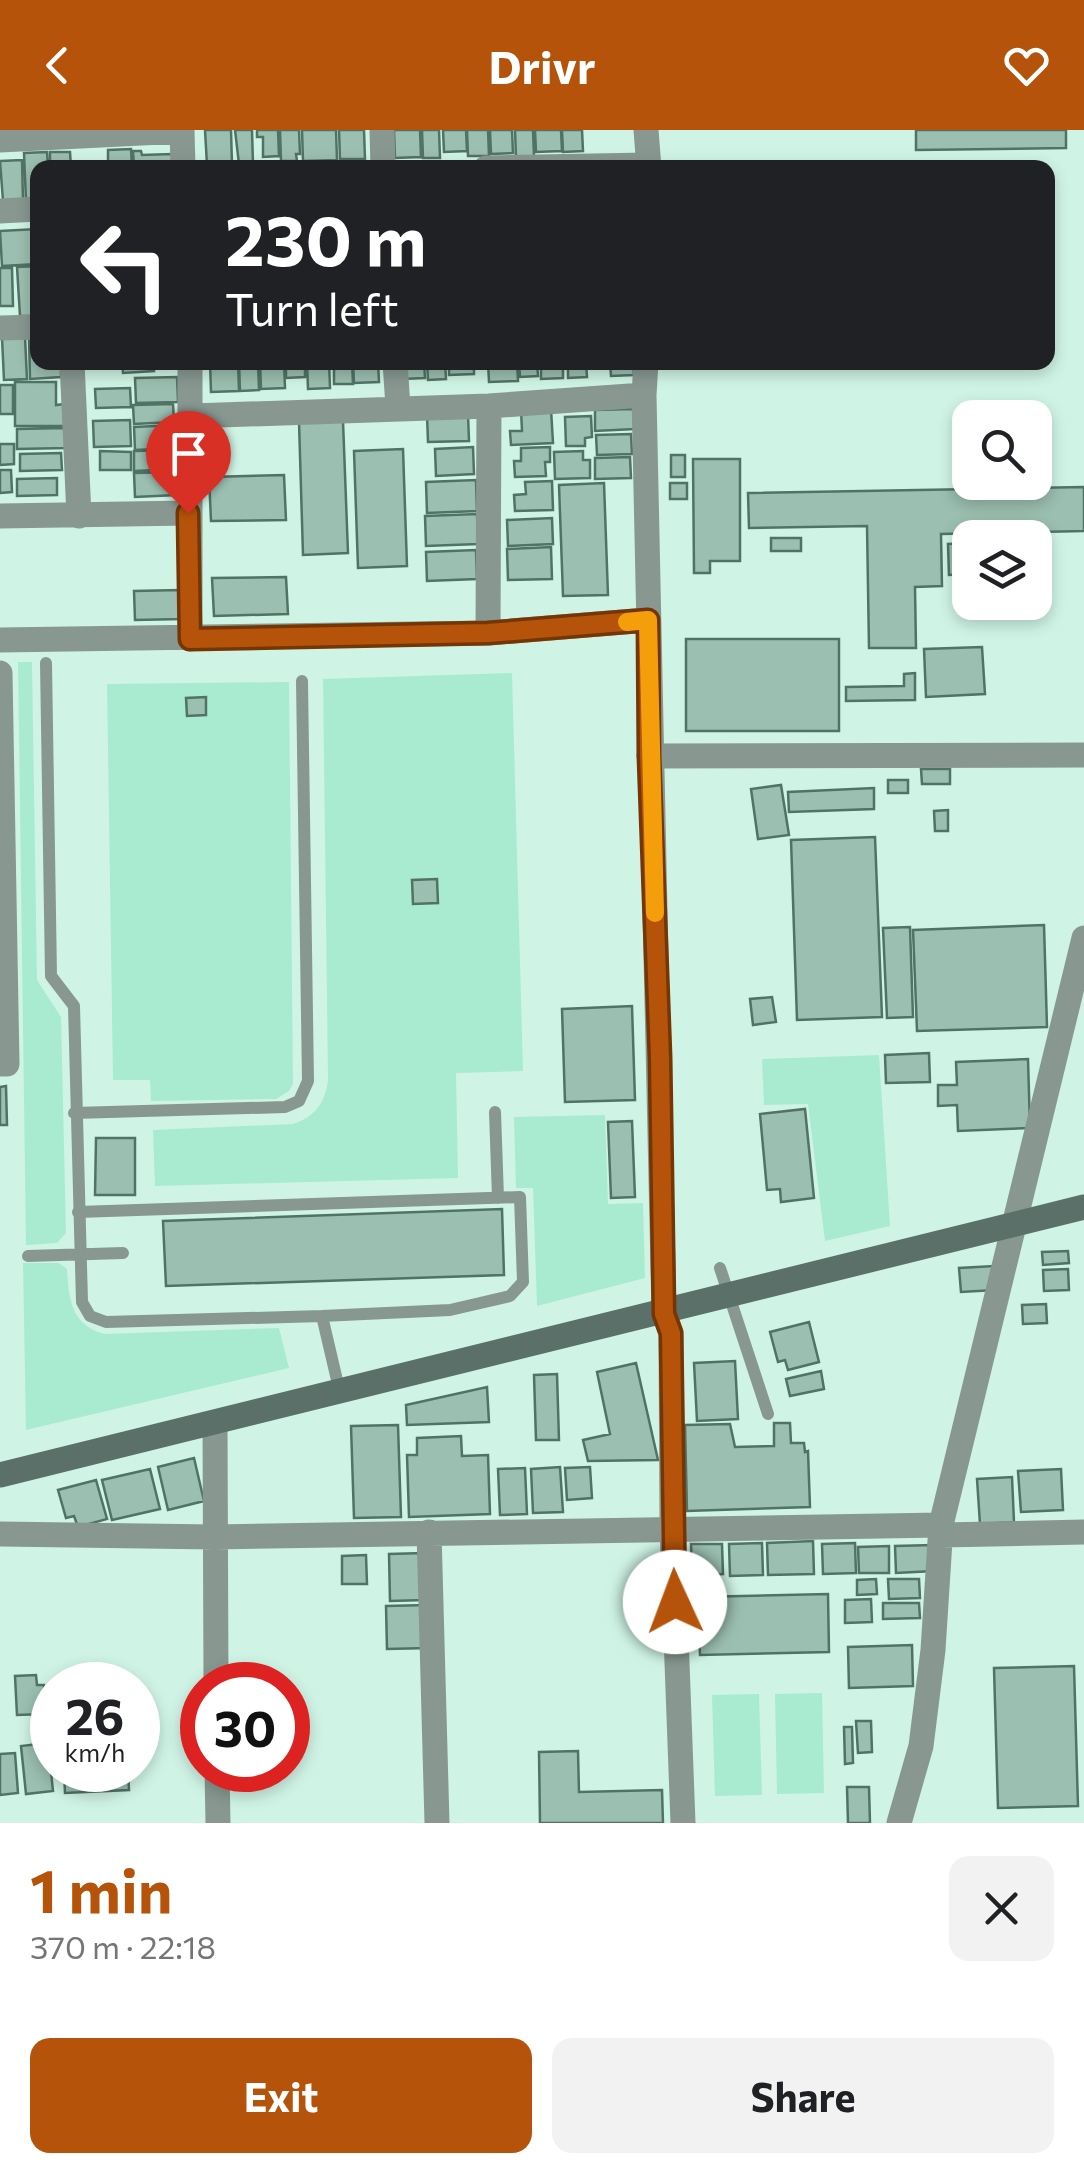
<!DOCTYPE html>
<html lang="en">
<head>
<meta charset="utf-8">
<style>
  :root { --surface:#fff; --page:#f2f2f2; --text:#202124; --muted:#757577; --accent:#b45309 }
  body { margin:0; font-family:Commissioner,sans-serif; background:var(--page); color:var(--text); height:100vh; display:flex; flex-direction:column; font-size:38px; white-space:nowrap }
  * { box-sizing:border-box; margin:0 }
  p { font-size:32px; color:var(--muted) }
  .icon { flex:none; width:55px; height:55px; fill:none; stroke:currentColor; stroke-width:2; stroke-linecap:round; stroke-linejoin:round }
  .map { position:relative; height:1693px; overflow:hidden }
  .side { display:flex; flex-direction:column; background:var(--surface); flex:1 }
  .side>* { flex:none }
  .guide { position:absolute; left:30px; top:30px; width:1025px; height:210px; border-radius:20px; box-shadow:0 5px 15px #0003; background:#202124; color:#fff; overflow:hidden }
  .fabs { position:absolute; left:952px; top:270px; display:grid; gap:20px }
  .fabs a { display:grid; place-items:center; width:100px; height:100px; border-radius:20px; background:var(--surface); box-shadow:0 5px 15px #0003; font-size:50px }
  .speed { position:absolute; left:30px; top:1532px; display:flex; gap:20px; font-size:50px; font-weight:700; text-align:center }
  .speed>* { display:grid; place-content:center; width:130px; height:130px; border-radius:50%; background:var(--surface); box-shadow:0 5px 15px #0003; line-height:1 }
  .speed small { font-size:25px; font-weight:400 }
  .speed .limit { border:15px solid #d22; background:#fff; color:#111 }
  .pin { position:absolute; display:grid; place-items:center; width:85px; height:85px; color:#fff; margin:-102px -42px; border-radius:50% 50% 50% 0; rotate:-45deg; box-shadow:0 0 10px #0007 }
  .pin .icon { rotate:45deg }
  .me { position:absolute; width:110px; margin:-55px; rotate:358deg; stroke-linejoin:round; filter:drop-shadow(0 0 8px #0008) }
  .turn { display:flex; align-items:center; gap:35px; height:210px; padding:0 30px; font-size:45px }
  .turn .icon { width:130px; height:130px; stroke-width:2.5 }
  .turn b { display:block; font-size:70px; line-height:85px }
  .round { display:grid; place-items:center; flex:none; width:105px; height:105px; border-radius:20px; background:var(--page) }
  .summary { display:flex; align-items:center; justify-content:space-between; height:170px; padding:0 30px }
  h1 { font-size:60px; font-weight:700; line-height:75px; color:var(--accent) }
  .action { display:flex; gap:20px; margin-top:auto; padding:20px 30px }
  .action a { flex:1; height:115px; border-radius:20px; background:var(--accent); color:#fff; font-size:40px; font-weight:700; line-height:115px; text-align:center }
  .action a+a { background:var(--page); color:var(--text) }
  header { display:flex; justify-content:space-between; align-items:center; height:130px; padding:0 30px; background:var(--accent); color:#fff; font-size:45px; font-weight:700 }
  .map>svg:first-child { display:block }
  .green { fill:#a8ebd1 }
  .building { fill:#9bbfb0; stroke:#517366; stroke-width:2.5 }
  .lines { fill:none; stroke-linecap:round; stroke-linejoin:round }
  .lane { stroke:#889891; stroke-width:12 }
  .street { stroke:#889891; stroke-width:25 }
  .secondary { stroke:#5a7068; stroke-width:25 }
  .route-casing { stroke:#753606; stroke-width:25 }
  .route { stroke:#b45309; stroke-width:18 }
  .slow { stroke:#f59e0b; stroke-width:18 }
</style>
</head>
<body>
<header><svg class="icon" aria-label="back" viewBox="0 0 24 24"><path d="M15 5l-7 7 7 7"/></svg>Drivr<svg class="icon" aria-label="heart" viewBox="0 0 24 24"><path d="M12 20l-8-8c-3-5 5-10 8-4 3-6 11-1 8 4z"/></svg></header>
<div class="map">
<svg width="1084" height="1693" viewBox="0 0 1084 1693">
  <rect width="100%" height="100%" fill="#cff4e5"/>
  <path class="green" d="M18,532h14l5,318 24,37 5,216 -9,10 -31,2z
    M512,543l11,398 -67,2 2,105 -303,8 -2,-56 140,-6c22,-7 32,-21 35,-44l-5,-401z
    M289,552l4,402 -4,7 -13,8 -125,2 -1,-21h-37l-6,-396z
    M879,925l11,171 -65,15 -17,-137 -44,1 -2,-46z
    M605,985l3,89 35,-1 2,75 -108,28 -4,-118h-17l-2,-71z
    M23,1133h36l8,6c2,31 4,55 37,65l175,-6 10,40 -263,62z
    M822,1563l2,100 -47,1 -2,-100z
    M759,1564l3,101 -47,1 -3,-101z"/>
  <path class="building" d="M205,0h26l1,35h-25z
    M235,0h17l1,34h-14z
    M257,0h21l1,26 -16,1v-20h-6z
    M280,0h19l1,24h-4l1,7h-16z
    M302,0h34l1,30 -34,1z
    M339,0h25l1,29h-25z
    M394,0h26l1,27 -26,1z
    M422,0h17l1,28h-17z
    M443,0h23l1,21 -23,1z
    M467,0h21l1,26h-21z
    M490,0h22l1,23 -22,1z
    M515,0h18l1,26 -18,1z
    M535,0h26l1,21 -26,1z
    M562,0h20l1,21 -20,1z
    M916,0h150v18l-150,2z
    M131,19l1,19h-24v-18z
    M133,21h8l1,4 30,-1 4,14h-42z
    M47,22l1,16h-10v32l-12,1 -2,-48z
    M50,22h20l1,16h-21z
    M22,30l1,40 -20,1 -3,-40z
    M37,99l1,35 -36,2 -2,-35z
    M38,136l-2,50h-16l-3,-49z
    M0,138h12l1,38h-13z
    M25,207l2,42 -23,1 -2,-42z
    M29,207h9v25h23v15l-31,2z
    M122,232h31l1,9 -31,2z
    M210,232h28l1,29 -28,1z
    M239,232h19l1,28 -19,1z
    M260,232h24l1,26 -24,1z
    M286,232h19v15l-19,1z
    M307,232h22l1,26 -22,1z
    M334,232h18l1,22h-19z
    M353,232h25l1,20 -25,1z
    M402,232h22l1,16 -23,1z
    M427,232h18l1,17 -18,1z
    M449,232h25v12l-25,1z
    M488,232h29l1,19 -29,1z
    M519,232h18l1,14 -18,1z
    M541,232h22v16l-22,1z
    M568,232h18l1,15 -19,1z
    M610,232h23l1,13 -23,1z
    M177,247l1,25 -42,1 -1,-25z
    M15,252h41v23l9,-1v22h-50z
    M0,255h13v29h-13z
    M130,258l1,19 -35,1 -1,-19z
    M173,274l1,18 -40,2 -1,-19z
    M551,279l2,34 -42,2 -1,-14h12l-1,-21z
    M634,279l1,20 -40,2v-21z
    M468,284l1,27 -41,1 -1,-27z
    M591,286l1,21 -7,1v8h-19l-1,-29z
    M130,290l1,26 -37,1 -1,-26z
    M343,291l5,132 -45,2 -4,-133z
    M176,295v23l-41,2 -1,-23z
    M66,298v20l-49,1v-20z
    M631,304l1,20 -35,1 -1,-20z
    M0,314h14v20l-14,1z
    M473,317l1,27 -38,2 -1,-27z
    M550,317v15h-5l1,14 -31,1 -1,-16h7v-13z
    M403,319l4,117 -49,2 -4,-117z
    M179,320v19l-45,2v-20z
    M100,321l31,1v18h-31z
    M583,321v9h7v18l-35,1 -1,-27z
    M61,323l1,17 -42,1v-17z
    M671,325h14v22h-14z
    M630,327l1,21 -36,1v-21z
    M693,329h47v102h-30v12h-16z
    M0,340h11l1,22 -12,1z
    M177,342v23l-42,2 -1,-24z
    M284,345l2,45 -75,1 -2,-44z
    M57,348v17l-40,1v-17z
    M476,350l1,31 -50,2 -1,-31z
    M552,351l1,29 -38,1 -1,-16 12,-1 -1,-12z
    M604,353l4,112 -45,1 -4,-111z
    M670,353h17v16h-17z
    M1084,357v44l-143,3 1,52 -27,1 1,61h-47l-2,-122 -118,2 -1,-35z
    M477,384l1,30 -52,2 -1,-30z
    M552,388l1,26 -45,2 -1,-26z
    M771,408h30v13h-30z
    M970,413v31l-21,1 -1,-31z
    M551,417l1,32 -44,1 -1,-31z
    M476,420l1,29 -50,2 -1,-29z
    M286,447l2,37 -74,2 -2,-38z
    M181,460l1,29 -47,1 -1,-29z
    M686,509h153v92h-153z
    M982,517l3,47 -59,3 -2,-48z
    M915,543v27l-69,1v-14l58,-1v-12z
    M206,567v18l-19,1 -1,-18z
    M921,639h29v15h-28z
    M888,650h20v13h-20z
    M781,655l8,50 -31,4 -7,-50z
    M874,658v21l-85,3 -1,-20z
    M948,680v21h-13l-1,-20z
    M875,707l7,180 -85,3 -6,-180z
    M437,749l1,24 -25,1 -1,-24z
    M1044,795l3,102 -130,4 -4,-101z
    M910,797l3,90 -26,1 -4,-90z
    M772,867l4,25 -23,3 -3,-26z
    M632,876l3,94 -70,2 -3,-93z
    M929,923l1,29 -44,1 -1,-28z
    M1028,929l2,69 -72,3 -1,-26 -19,1v-21h19l-1,-23z
    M6,956l1,39h-7v-38z
    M805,979l9,89 -33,4 -1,-13 -13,1 -7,-76z
    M632,991l3,76 -24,1 -3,-76z
    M96,1008h39v57h-40z
    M502,1079l2,66 -338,11 -3,-65z
    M1068,1121l1,12 -26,2 -1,-13z
    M994,1136l1,24 -34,2 -2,-24z
    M1068,1139l1,21 -25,1 -1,-21z
    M1046,1174l1,19 -24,1 -1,-19z
    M809,1192l10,40 -31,8 -3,-10 -7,2 -8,-30z
    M735,1231l3,58 -41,2 -3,-58z
    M636,1233l22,97 -70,1 -5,-21 27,-6 -13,-62z
    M821,1241l3,18 -34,7 -4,-17z
    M557,1244l2,66h-23l-2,-65z
    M487,1257l2,35 -82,3 -1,-20z
    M774,1293h16l1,20h13l1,9 3,-1 2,56 -123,4 -2,-86 45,-1 5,23 39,-1z
    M398,1295l3,92 -47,1 -3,-92z
    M461,1306l1,20 26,-1 2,59 -81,3 -2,-62h10v-17z
    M194,1328l10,43 -36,9 -10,-43z
    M560,1337l3,45 -30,1 -2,-44z
    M590,1337l2,31 -25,2 -2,-32z
    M525,1338l2,46 -27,1 -2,-46z
    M150,1339l10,40 -48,11 -10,-40z
    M1061,1339l2,41 -42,2 -3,-41z
    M1012,1347l2,45 -34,2 -3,-45z
    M96,1350l11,39 -29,8 -4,-11 -8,2 -8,-28z
    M813,1411l1,33 -46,1 -1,-32z
    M762,1413l1,32 -33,1 -1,-32z
    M855,1413l1,30 -33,1 -1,-30z
    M691,1414h31l1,30 -31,2z
    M933,1415l1,26 -38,2 -1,-27z
    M889,1416v27h-30l-1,-26z
    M424,1423l1,47 -35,1 -1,-47z
    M366,1425l1,29h-25v-28z
    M876,1449l1,15 -20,1v-15z
    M888,1449h31l1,19 -31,1z
    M828,1464l1,58 -129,3 -2,-58z
    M871,1469l1,23 -27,1v-23z
    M883,1473h36l1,15 -37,1z
    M428,1475l1,43 -42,1 -1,-43z
    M912,1515l1,41 -64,2 -1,-41z
    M1074,1536l4,140 -80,2 -4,-140z
    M36,1545l1,10h7l1,29 -28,1 -2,-39z
    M856,1591h15l1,31 -14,1z
    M844,1597h8l1,36 -8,1z
    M48,1613l5,48 -27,3 -5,-48z
    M578,1621l1,41 83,-2 1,33h-123l-1,-71z
    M15,1623l3,40 -18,2v-41z
    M64,1640h64l1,20 -64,3z
    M847,1657h22l1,36h-22z"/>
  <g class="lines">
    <path class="lane" d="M46,533l5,313 23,30 8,296 8,14 16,6 216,-6
      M495,982l3,86
      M74,983l211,-6 14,-6 9,-20 -6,-400
      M78,1082l442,-15 3,85 -13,14 -60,14 -128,6 18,77
      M28,1126l95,-3
      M720,1138l48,146"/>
    <path class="street" d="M182,0l1,38
      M382,0l1,38
      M646,0l3,38
      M0,10l182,-9
      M486,38l162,-3
      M0,81l38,-2
      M0,198l38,-1
      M72,232l7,154
      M190,232v277
      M395,232l3,45
      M646,232l-2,33c5,306 14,612 20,918l7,20 1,196 11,294
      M192,286l297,-10 155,-11
      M0,386l188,-3
      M488,503l1,-227
      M0,510l488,-7 159,-13
      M0,543l7,391h-7
      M649,626l435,-1
      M215,1293l1,262
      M429,1402l8,291
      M0,1404l215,3 726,-12
      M941,1405l143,-3
      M217,1640l1,53
      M899,1693l22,-77 12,-96 8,-125 143,-587"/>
    <path class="secondary" d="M0,1345l1084,-268"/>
  </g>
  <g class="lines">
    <g class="route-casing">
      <path id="route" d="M188,383l2,126 298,-6 160,-13 1,136 11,302 4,256 7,19 4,269"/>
    </g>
    <use href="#route" class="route"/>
    <path class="slow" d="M627,492l21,-2 7,293"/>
  </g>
</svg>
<div class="fabs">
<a><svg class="icon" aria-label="search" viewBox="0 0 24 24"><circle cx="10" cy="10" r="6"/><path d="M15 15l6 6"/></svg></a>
<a><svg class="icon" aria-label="layers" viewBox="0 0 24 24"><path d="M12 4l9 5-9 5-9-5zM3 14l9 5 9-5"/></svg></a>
</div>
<div class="speed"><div>26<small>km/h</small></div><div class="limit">30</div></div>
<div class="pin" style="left:188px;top:383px;background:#d93025"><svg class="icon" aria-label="arrive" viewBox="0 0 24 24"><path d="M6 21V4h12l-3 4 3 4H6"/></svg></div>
<svg class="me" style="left:675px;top:1472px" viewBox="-20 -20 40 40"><circle r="19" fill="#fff"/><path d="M0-13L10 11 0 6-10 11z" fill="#b45309"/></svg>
<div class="guide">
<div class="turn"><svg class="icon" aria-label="left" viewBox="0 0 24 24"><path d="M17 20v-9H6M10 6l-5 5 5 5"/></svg><div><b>230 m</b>Turn left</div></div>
</div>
</div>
<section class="side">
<div class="summary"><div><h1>1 min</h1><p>370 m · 22:18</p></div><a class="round"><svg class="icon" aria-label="close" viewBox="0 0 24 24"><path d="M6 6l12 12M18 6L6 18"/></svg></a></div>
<div class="action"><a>Exit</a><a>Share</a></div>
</section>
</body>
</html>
